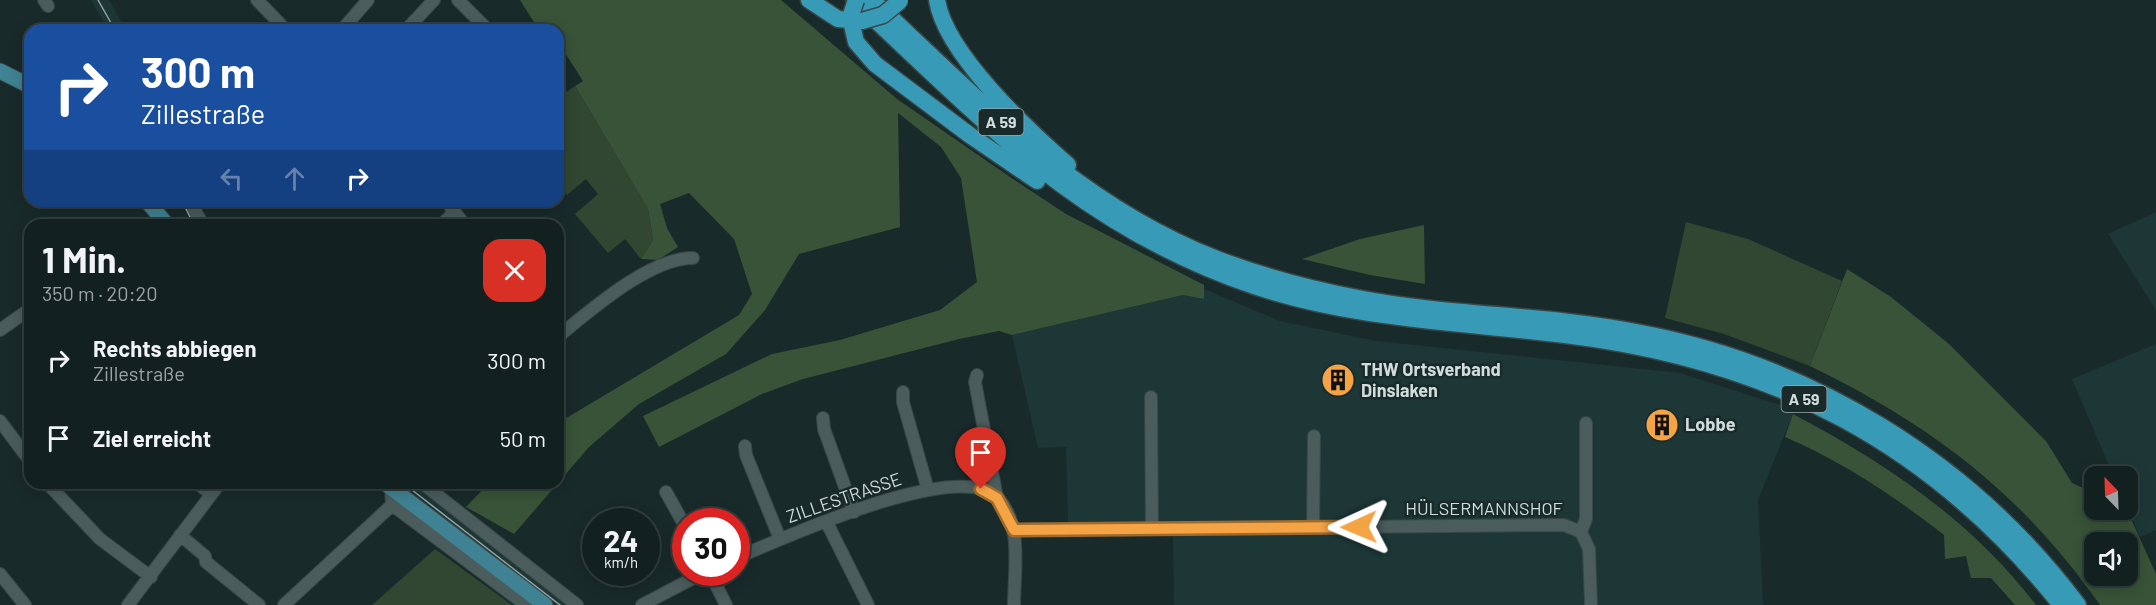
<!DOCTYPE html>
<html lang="de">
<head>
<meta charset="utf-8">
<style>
  :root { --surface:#132020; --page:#1c2829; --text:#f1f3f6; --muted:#9da3a5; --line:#323e3e }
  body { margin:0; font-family:Barlow,sans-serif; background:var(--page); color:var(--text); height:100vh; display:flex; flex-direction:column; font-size:22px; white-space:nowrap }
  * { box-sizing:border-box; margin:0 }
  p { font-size:20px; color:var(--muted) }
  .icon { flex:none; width:33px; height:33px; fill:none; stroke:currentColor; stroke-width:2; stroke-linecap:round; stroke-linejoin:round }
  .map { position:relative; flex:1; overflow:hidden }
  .details { position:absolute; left:24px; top:219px; width:540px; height:270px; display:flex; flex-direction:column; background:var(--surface); border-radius:18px; box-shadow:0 3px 15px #0003,0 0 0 2px var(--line) }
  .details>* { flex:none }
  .guide { position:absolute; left:24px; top:24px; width:540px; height:183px; border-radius:18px; box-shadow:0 3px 15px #0003,0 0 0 2px var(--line); background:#1a4fa0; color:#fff; overflow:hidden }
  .needle { width:39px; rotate:337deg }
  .fabs { position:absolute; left:2084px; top:466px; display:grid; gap:12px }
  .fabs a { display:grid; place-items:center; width:54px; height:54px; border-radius:12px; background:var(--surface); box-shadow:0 3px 15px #0003,0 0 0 2px var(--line); font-size:30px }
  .speed { position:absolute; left:582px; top:508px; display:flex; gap:12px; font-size:30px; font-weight:700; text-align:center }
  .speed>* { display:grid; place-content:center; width:78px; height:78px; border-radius:50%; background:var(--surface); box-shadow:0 3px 15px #0003,0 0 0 2px var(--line); line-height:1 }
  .speed small { font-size:15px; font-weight:400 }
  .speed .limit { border:9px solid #d22; background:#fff; color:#111 }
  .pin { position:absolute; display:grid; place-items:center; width:51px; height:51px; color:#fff; margin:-62px -26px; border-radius:50% 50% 50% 0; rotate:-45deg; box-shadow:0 0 6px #0007 }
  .pin .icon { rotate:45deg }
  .me { position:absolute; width:66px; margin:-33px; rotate:269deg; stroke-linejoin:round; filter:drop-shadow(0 0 4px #0008) }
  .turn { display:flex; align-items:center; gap:21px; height:126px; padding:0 18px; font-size:27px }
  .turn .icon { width:78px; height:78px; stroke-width:2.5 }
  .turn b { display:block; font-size:42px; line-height:51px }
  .lanes { display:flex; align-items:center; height:57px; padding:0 18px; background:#0003; justify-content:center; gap:30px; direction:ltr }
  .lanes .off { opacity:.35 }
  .round { display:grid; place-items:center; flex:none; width:63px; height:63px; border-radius:18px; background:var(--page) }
  .head { display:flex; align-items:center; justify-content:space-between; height:102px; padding:0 18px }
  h1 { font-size:36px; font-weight:700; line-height:45px }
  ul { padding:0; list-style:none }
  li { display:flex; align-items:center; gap:18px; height:78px; padding:0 18px }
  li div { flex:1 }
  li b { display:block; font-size:22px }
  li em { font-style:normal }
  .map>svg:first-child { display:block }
  .built { fill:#1d3737 }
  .green { fill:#314731 }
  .forest { fill:#385337; fill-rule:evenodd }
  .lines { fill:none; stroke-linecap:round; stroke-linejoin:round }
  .minor-casing { stroke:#394746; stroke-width:14 }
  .major-casing { stroke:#394746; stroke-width:17 }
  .highway-casing { stroke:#394746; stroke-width:19 }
  .minor { stroke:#4a5c5c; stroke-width:12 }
  .major { stroke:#3f8293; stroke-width:15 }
  .highway { stroke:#379bb8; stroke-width:16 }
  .tram { stroke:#96a2a2; stroke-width:1.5 }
  .highway-bridge-casing { stroke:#394746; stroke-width:19; stroke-linecap:butt }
  .highway-bridge { stroke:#379bb8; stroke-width:16 }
  .route-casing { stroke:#9f6a2d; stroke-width:15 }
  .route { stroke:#f4a345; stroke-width:10 }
  .labels { text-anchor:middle; stroke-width:5; stroke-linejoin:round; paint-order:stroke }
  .shield { fill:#192a2a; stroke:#9aa7a6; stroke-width:1.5 }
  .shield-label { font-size:16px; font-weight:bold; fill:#d1dcdb }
  .poi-label { font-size:18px; font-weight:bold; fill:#d1dcdb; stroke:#192a2a; text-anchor:start }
  .street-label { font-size:18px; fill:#d1dcdb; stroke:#192a2a }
</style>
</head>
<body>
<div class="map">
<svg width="2156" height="605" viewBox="0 0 2156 605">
  <rect width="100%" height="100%" fill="#192a2a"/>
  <path class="built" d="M91,0h18l17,30h-18z
    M2156,212v98l-48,-76z
    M1204,289l76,32 96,20 304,32 103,33 10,8 -35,86 5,105h-589l-1,-70 -82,1 1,-14h-24l-2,-75 -28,1 -26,-113 171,-40 21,4z
    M2156,344v186l-16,7 -13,-30v-30h-13l-42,-98z
    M400,483h15l156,122h-15z"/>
  <path class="green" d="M575,86l73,123 5,31 -12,19 -16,-20 -17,14 -33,-39 23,-20 -12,-15 -19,16 -9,-11v-86z
    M1686,222l62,17 94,42 -32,85 -86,-32 -59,-16z
    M435,549l77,56h-140z"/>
  <path class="forest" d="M520,0h261l116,99 113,78 56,37 138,71v14l-21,-4 -171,40 -13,-4 -40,8 -156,40 -41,15 -103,53 -16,-31 129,-62 68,-14 100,-30 37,-28 -16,-104 -20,-31 -43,-34 2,114 -101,27 -34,56 -39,44 -87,50 -50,43 -31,36v-60l181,-108 13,-21 -18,-55 -45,-46 -29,11 7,24 11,19 -20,13 -17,-1 12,-19 -5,-31 -73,-123 8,-5 -25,-39v-12h-8l-3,-5 -8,5z
    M1424,225l1,59 -55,-9 -68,-16 58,-20z
    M1847,269l44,28 58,47 97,97 26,42 11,5 11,-4v26h33l29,64v31h-56c-79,-112 -167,-179 -290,-239zM2094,543h33v33h-33z
    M1793,414c93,49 179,107 243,191h-21l-24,-27h-20l-5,-22 -21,3 -1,-24c-50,-39 -101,-73 -159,-98z
    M489,483h69l-44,51 -48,-27z"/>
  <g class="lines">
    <g class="minor-casing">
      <path id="minor" d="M44,0l4,6
        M257,0l29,30
        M458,0l30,30
        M342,30l26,-30
        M406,30l28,-30
        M193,201l1,8 9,16
        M446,201l19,24
        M441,225l14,-13
        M0,330l30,-21
        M560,335c32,-26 90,-77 133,-77
        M977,375l-2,7 22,116
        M903,392v10l25,88
        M1151,397l1,132
        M823,418l1,11 30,83
        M0,421l30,40
        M745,446l1,9 34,84
        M47,483l53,56 51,38
        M197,483l14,11
        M422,483l155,122
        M391,488l1,17 134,100
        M666,492l20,36
        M826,521l42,84
        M1313,528l1,-92
        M1014,530l550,-5 17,7 8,17 2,56
        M1581,532l5,-13v-96
        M180,535l25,21 1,6 53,43
        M736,558c46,-19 223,-101 262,-60 25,27 16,74 16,107
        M710,573l16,32
        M0,574l25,31
        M128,605l92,-122
        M284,605l108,-100
        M642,605l61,-32"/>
    </g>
    <g class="major-casing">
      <path id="major" d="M0,71l30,15
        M147,201l20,24
        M385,483l160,122"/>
    </g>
    <g class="highway-casing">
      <path id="highway" d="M809,0l29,19 24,2
        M854,0c130,121 226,227 400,286 101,34 207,36 311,49 205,25 366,107 496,270
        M872,0c107,99 205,205 345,259 45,17 93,30 141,39 92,18 186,16 278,34 175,32 335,130 442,273
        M937,0c8,53 91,130 131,165
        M852,12l-1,9 5,21 19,22 96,72 66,45"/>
    </g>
    <use href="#minor" class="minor"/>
    <use href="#major" class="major"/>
    <use href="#highway" class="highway"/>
    <path class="tram" d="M98,0l17,30
      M182,201l12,24
      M403,483l157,122"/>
    <g class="highway-bridge-casing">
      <path id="highway-bridge" d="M852,12l4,-12
        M862,21l21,-6 17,-14"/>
    </g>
    <use href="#highway-bridge" class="highway-bridge"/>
  </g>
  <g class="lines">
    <g class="route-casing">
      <path id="route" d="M981,489l16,9 17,32 345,-3"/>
    </g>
    <use href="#route" class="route"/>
  </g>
  <defs>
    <g id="building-disc" transform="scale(1.725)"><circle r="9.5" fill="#f4a345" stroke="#192a2a"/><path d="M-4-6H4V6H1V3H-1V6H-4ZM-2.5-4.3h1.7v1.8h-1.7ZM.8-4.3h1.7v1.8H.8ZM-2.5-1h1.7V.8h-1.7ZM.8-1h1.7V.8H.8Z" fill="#111"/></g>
  </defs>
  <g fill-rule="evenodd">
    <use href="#building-disc" x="1338" y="380"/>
    <use href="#building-disc" x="1662" y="425"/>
  </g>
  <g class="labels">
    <g class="shield">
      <rect x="978.5" y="109" width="45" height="26" rx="4.5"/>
      <rect x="1781.5" y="386" width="45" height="26" rx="4.5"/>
    </g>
    <g class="shield-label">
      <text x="1001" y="128">A 59</text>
      <text x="1804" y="405">A 59</text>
    </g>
    <g class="poi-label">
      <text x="1361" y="376">THW Ortsverband<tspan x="1361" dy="21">Dinslaken</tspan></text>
      <text x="1685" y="431">Lobbe</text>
    </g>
    <g class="street-label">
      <text transform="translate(844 498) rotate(-19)" y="6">ZILLESTRASSE</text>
      <text x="1484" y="515">HÜLSERMANNSHOF</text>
    </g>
  </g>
</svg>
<div class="fabs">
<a><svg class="needle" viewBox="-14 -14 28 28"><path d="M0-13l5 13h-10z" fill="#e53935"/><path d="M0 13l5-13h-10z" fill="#9da3a5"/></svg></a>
<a><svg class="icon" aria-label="sound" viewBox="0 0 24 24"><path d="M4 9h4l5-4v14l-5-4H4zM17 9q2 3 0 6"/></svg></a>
</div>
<div class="speed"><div>24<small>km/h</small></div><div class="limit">30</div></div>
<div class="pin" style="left:981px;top:489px;background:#d93025"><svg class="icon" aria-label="arrive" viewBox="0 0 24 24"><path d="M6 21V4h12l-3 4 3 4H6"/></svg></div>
<svg class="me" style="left:1359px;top:527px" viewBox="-20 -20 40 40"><path d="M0-17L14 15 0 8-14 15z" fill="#f4a345" stroke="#fff" stroke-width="4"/></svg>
<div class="guide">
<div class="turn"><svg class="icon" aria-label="right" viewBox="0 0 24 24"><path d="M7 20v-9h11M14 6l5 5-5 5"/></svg><div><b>300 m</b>Zillestraße</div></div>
<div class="lanes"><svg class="icon off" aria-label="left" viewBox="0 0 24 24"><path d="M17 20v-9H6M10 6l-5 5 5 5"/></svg><svg class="icon off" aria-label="ahead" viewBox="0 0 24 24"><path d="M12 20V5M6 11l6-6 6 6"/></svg><svg class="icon" aria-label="right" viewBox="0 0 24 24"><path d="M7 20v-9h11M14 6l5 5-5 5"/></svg></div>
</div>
<section class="details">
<div class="head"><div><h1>1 Min.</h1><p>350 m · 20:20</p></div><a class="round" style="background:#d93025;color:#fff"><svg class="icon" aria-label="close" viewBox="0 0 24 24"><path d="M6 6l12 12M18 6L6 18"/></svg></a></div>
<ul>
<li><svg class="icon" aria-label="right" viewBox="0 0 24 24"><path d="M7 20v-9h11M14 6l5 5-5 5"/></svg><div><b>Rechts abbiegen</b><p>Zillestraße</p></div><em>300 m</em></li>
<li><svg class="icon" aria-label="arrive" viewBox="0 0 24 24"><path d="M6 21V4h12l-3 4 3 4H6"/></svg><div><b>Ziel erreicht</b></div><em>50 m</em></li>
</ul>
</section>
</div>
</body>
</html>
